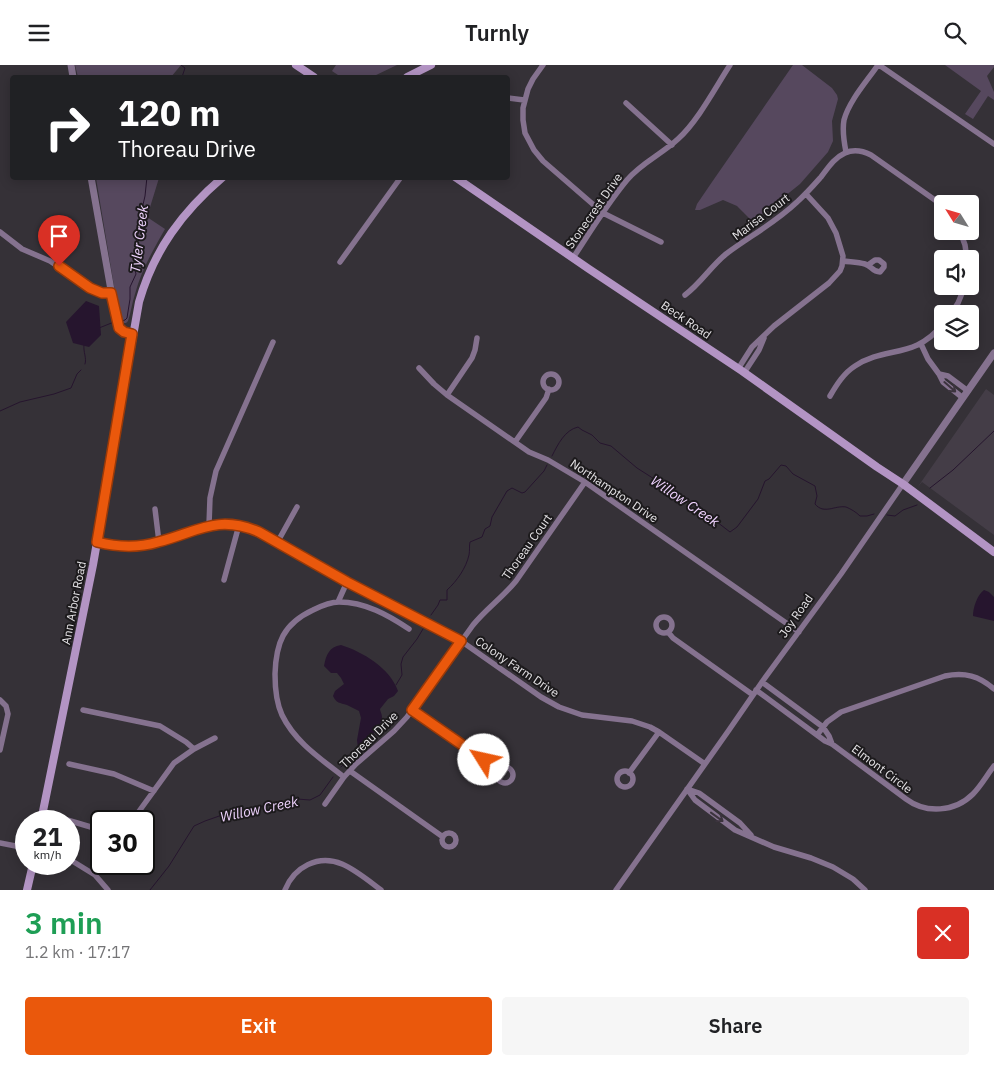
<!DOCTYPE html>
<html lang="en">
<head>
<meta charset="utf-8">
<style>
  :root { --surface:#fff; --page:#f6f6f6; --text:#202124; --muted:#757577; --accent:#ea580c }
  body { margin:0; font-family:"IBM Plex Sans",sans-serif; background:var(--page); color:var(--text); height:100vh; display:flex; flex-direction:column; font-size:19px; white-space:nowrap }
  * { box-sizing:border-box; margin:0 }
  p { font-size:16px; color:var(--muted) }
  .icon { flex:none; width:28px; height:28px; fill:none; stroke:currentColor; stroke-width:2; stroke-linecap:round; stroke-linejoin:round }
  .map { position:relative; height:825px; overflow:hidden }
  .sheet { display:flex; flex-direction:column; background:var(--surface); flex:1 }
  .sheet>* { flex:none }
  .top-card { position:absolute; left:10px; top:10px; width:500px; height:105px; border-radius:5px; box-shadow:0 2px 12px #0003; background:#202124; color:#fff; overflow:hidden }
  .needle { width:32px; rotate:307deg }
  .controls { position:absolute; left:934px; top:130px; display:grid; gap:10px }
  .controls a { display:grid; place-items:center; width:45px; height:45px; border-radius:5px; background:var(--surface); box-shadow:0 2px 12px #0003; font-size:25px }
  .speed { position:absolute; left:15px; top:745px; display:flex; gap:10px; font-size:25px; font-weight:700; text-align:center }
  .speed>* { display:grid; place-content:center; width:65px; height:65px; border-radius:50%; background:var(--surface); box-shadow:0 2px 12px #0003; line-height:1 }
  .speed small { font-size:12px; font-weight:400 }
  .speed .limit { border:2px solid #111; border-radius:8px; background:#fff; color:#111 }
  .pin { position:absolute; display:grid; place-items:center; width:42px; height:42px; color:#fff; margin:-51px -21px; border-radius:50% 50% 50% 0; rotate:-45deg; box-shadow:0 0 5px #0007 }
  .pin .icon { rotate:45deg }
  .me { position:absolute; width:55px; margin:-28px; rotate:305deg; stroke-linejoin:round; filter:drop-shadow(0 0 4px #0008) }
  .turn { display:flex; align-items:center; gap:18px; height:105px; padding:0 25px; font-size:22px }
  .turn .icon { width:65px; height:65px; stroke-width:2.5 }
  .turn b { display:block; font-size:35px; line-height:42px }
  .round { display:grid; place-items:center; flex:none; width:52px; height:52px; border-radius:5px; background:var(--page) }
  .head { display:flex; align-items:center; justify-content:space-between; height:85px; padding:0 25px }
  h1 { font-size:30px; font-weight:600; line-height:38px; color:#1e9e55 }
  .action { display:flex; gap:10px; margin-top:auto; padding:10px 25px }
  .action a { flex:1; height:58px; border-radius:5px; background:var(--accent); color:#fff; font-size:20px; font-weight:600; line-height:58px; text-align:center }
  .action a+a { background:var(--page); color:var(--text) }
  header { display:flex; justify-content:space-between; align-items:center; height:65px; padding:0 25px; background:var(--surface); font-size:22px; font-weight:600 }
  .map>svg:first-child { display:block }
  .built { fill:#443d47 }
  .green { fill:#56485e }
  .water { fill:#26152e }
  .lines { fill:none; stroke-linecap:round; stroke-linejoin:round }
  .stream { stroke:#26152e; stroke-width:1 }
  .minor { stroke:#85728f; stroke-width:5.5 }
  .tertiary { stroke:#85728f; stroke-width:7 }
  .secondary { stroke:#b394c4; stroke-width:8 }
  .oneway { stroke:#3c343e }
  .route-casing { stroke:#983908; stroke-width:12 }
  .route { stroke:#ea580c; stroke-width:9 }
  .labels { text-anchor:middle; stroke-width:4; stroke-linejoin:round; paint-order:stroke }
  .street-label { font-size:12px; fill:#e6e4e7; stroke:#1c1a1c }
  .water-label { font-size:14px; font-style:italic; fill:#f0d4ff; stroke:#1c1a1c }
</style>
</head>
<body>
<header><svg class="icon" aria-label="menu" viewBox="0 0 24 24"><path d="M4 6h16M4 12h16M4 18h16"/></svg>Turnly<svg class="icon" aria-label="search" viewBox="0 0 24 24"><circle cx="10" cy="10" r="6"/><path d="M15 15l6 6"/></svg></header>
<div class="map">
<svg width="994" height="825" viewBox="0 0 994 825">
  <rect width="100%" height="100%" fill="#353137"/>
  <path class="built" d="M986,324l8,6v140l-72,-53 -5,6z"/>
  <path class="green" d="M75,0h106l-10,12h-93z
    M336,0h61l-25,12h-31l-9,-6z
    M793,0h9l30,23 5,7 1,4 -6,22 1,20 -5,11 -28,32 -40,32 -9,4 -14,-14 -14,-6 -23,10h-5l2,-6 15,-22z
    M945,0h49v2l-7,9 7,16v8l-6,-4 -15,23 -8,-5 16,-23z
    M96,113h63l-12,39 18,12c-12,21 -24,42 -30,65 -3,9 -4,18 -7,27l-2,2h-4l-2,-1z"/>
  <path class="water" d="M86,236l13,5 2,29 -12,12 -16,-4 -7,-21z
    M984,525l5,2 5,5v24l-21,-5c0,-8 4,-21 11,-26z
    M341,580c22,7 49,23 57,46l-4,5 -6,3 -8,10c0,2 2,5 2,8 0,10 -16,25 -24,32l-1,-9 4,-22 -2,-7c-4,-2 -8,-4 -12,-6 -7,-2 -11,-2 -14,-9l2,-5 9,-7 -3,-6 -4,-5h-6l-7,-7c2,-11 5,-19 17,-21z"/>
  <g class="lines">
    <path class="stream" d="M181,0l4,3 -3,9
      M118,257l7,-2 2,-2 3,-19v-12l6,-13 -2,-8 3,-27 5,-30 3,-13 2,-19
      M99,263l15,-6
      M84,280c-1,7 3,13 1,19
      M0,346l20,-9 34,-8 17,-6 6,-14 4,-4
      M552,391c6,-12 13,-26 26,-29l4,3 10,5 8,8 11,3 26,22 58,37 35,27 7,-5 21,-28 7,-18 4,-2 12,-14 5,1 7,8 22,12 2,10 -2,8c9,11 20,1 31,3 5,2 10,5 14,9h7l7,-2
      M930,423l23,-18 41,-39
      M887,450l8,1 8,-6 14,-5
      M431,550l7,-10 2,-5h7v-10c10,-9 19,-22 22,-35 1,-5 0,-9 1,-13l12,-5 3,-8 5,-3 2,-9 15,-26 5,-3 10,5 3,-1 19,-21 3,-6
      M396,620l6,-10 -1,-11 2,-7 14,-18 6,-10
      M341,702l18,-19
      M150,825l19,-24 25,-40 11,-5 20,-7 72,-15 13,1 10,-5 13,-18"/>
    <path class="minor" d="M543,0l-10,14 -5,10 -5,19v12l2,13 9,17 9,11 60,52 58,29
      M879,0l115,79
      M508,33l16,2
      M626,38l46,42
      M846,87c-2,-10 -4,-21 -2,-32 5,-19 23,-39 34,-55
      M960,166l5,14 2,14
      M0,167l22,17 28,12 40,27 11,5h10
      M573,193c17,-26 34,-54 54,-78 14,-17 35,-26 51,-41 20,-18 37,-51 52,-74
      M843,196c7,1 15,1 22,3 7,2 7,8 15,8l4,-5v-3l-5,-4h-4l-7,5
      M340,197l61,-85
      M685,230c16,-12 26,-29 41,-41 24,-18 49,-31 71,-52 9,-8 16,-16 24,-25 7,-9 13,-19 24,-24 9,-4 18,-2 26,2l71,50
      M951,249l7,-11 7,-17
      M921,279l7,15 11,15 4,8 20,16
      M419,303l15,16 13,11 82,57 19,8 37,22 214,150
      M738,304l14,-22 22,-21 55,-43 11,-12 2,-5 1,-10 -7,-23 -8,-15 -22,-24
      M744,308l15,-23 5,-12
      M543 317a8 8 0 1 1 16 0a8 8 0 1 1-16 0Z
      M939,309l9,2 20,15
      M447,330l25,-37 3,-8 2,-12
      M830,331c7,-12 14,-23 25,-30 30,-20 60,-7 87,-41
      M515,377l31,-44 3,-9
      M155,444l4,33
      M209,460l1,-27 6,-27 57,-129
      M97,477c19,5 38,6 57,1 41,-9 60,-31 105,-11l88,50 114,59 80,56 18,10 23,8 50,6 18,6 9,5 46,32
      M277,478l20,-36
      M224,515l15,-55
      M338,537l9,-20
      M656 560a8 8 0 1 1 16 0a8 8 0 1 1-16 0Z
      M668,567l5,6 80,57
      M762,617l61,45 6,9 3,8
      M756,625l69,51 7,3 74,55c20,15 49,13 67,-5 8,-8 14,-19 21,-28
      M0,635l6,6 2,8 -8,36
      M83,645l77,16 26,16 8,7
      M412,645l87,60
      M817,670l10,-13 14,-10 104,-36c20,-4 34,0 49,13
      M69,699l45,10 40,17
      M497 710a8 8 0 1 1 16 0a8 8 0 1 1-16 0Z
      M350,706l93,66
      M617 714a8 8 0 1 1 16 0a8 8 0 1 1-16 0Z
      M629,708l30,-41
      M344,712c-23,-18 -49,-35 -62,-62 -6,-13 -7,-26 -7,-41 1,-31 8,-50 38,-64 8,-4 17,-8 26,-8 26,0 49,13 70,27
      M687,724l8,11 40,30 39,17 37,11 22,9 20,12 12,11
      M687,724l12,4 41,30 11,12
      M325,739l19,-27 12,-13 38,-33 13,-14 66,-92c13,-16 30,-28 43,-44l69,-99
      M57,752l44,13
      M132,756l42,-58 20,-14 21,-11
      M442 775a7 7 0 1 1 14 0a7 7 0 1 1-14 0Z
      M0,778l26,5
      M69,794l26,16 13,15
      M95,810l8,-11
      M285,825c9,-23 33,-36 57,-26 14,6 27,17 39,26
      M616,825l113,-160 33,-48 79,-108 62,-90"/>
    <path class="tertiary" d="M71,0l2,12
      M91,112l26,147 4,6 11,4
      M903,419l91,-131"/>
    <path class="secondary" d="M296,0l18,12
      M407,12l24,-12
      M455,112l134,92 153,102 135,96 26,17 91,68
      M41,756l52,-256 46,-263c15,-52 43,-90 84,-125
      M27,825l6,-26"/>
  </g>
  <defs><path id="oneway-shaft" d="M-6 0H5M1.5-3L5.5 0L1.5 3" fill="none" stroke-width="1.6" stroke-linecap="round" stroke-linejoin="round" transform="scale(1.25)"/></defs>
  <g class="oneway">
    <use href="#oneway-shaft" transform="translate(950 322) rotate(41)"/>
    <use href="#oneway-shaft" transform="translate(717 752) rotate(36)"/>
  </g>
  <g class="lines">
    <g class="route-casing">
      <path id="route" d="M59,201l31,22 12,5h9l8,35 5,4 8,2 -35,208c20,5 41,6 61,0 39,-10 59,-28 101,-10l88,50 114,59 -49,69 72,50"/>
    </g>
    <use href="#route" class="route"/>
  </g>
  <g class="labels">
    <g class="street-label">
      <text transform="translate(594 146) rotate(-55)" y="4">Stonecrest Drive</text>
      <text transform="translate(761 152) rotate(-37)" y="4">Marisa Court</text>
      <text transform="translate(686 255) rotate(34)" y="4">Beck Road</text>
      <text transform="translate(614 426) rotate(34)" y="4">Northampton Drive</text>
      <text transform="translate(527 482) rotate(-55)" y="4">Thoreau Court</text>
      <text transform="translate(74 538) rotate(-79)" y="4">Ann Arbor Road</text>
      <text transform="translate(796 551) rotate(-55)" y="4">Joy Road</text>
      <text transform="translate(517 602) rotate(34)" y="4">Colony Farm Drive</text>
      <text transform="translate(369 675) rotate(-44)" y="4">Thoreau Drive</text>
      <text transform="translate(882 704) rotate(37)" y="4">Elmont Circle</text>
    </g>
    <g class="water-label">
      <text transform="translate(139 174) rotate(-83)" y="5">Tyler Creek</text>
      <text transform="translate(685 436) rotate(34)" y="5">Willow Creek</text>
      <text transform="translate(259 744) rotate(-12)" y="5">Willow Creek</text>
    </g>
  </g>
</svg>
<div class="controls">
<a><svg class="needle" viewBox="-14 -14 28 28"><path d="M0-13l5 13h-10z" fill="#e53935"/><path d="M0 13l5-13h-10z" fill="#757577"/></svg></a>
<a><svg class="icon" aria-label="sound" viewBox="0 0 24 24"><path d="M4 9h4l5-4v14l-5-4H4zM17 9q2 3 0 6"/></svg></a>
<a><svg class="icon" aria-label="layers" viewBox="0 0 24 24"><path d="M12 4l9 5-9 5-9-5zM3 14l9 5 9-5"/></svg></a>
</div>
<div class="speed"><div>21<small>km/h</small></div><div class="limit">30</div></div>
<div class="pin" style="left:59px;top:201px;background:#d93025"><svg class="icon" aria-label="arrive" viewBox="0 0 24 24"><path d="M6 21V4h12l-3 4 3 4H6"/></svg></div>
<svg class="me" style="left:484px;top:695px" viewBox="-20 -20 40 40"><circle r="19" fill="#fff"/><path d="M0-13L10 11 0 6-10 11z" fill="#ea580c"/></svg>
<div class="top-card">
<div class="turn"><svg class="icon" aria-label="right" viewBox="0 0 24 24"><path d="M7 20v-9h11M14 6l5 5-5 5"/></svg><div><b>120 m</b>Thoreau Drive</div></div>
</div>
</div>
<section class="sheet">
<div class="head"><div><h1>3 min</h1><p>1.2 km · 17:17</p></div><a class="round" style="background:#d93025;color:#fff"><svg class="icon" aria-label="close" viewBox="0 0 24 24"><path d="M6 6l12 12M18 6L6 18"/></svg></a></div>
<div class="action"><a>Exit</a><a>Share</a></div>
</section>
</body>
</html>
